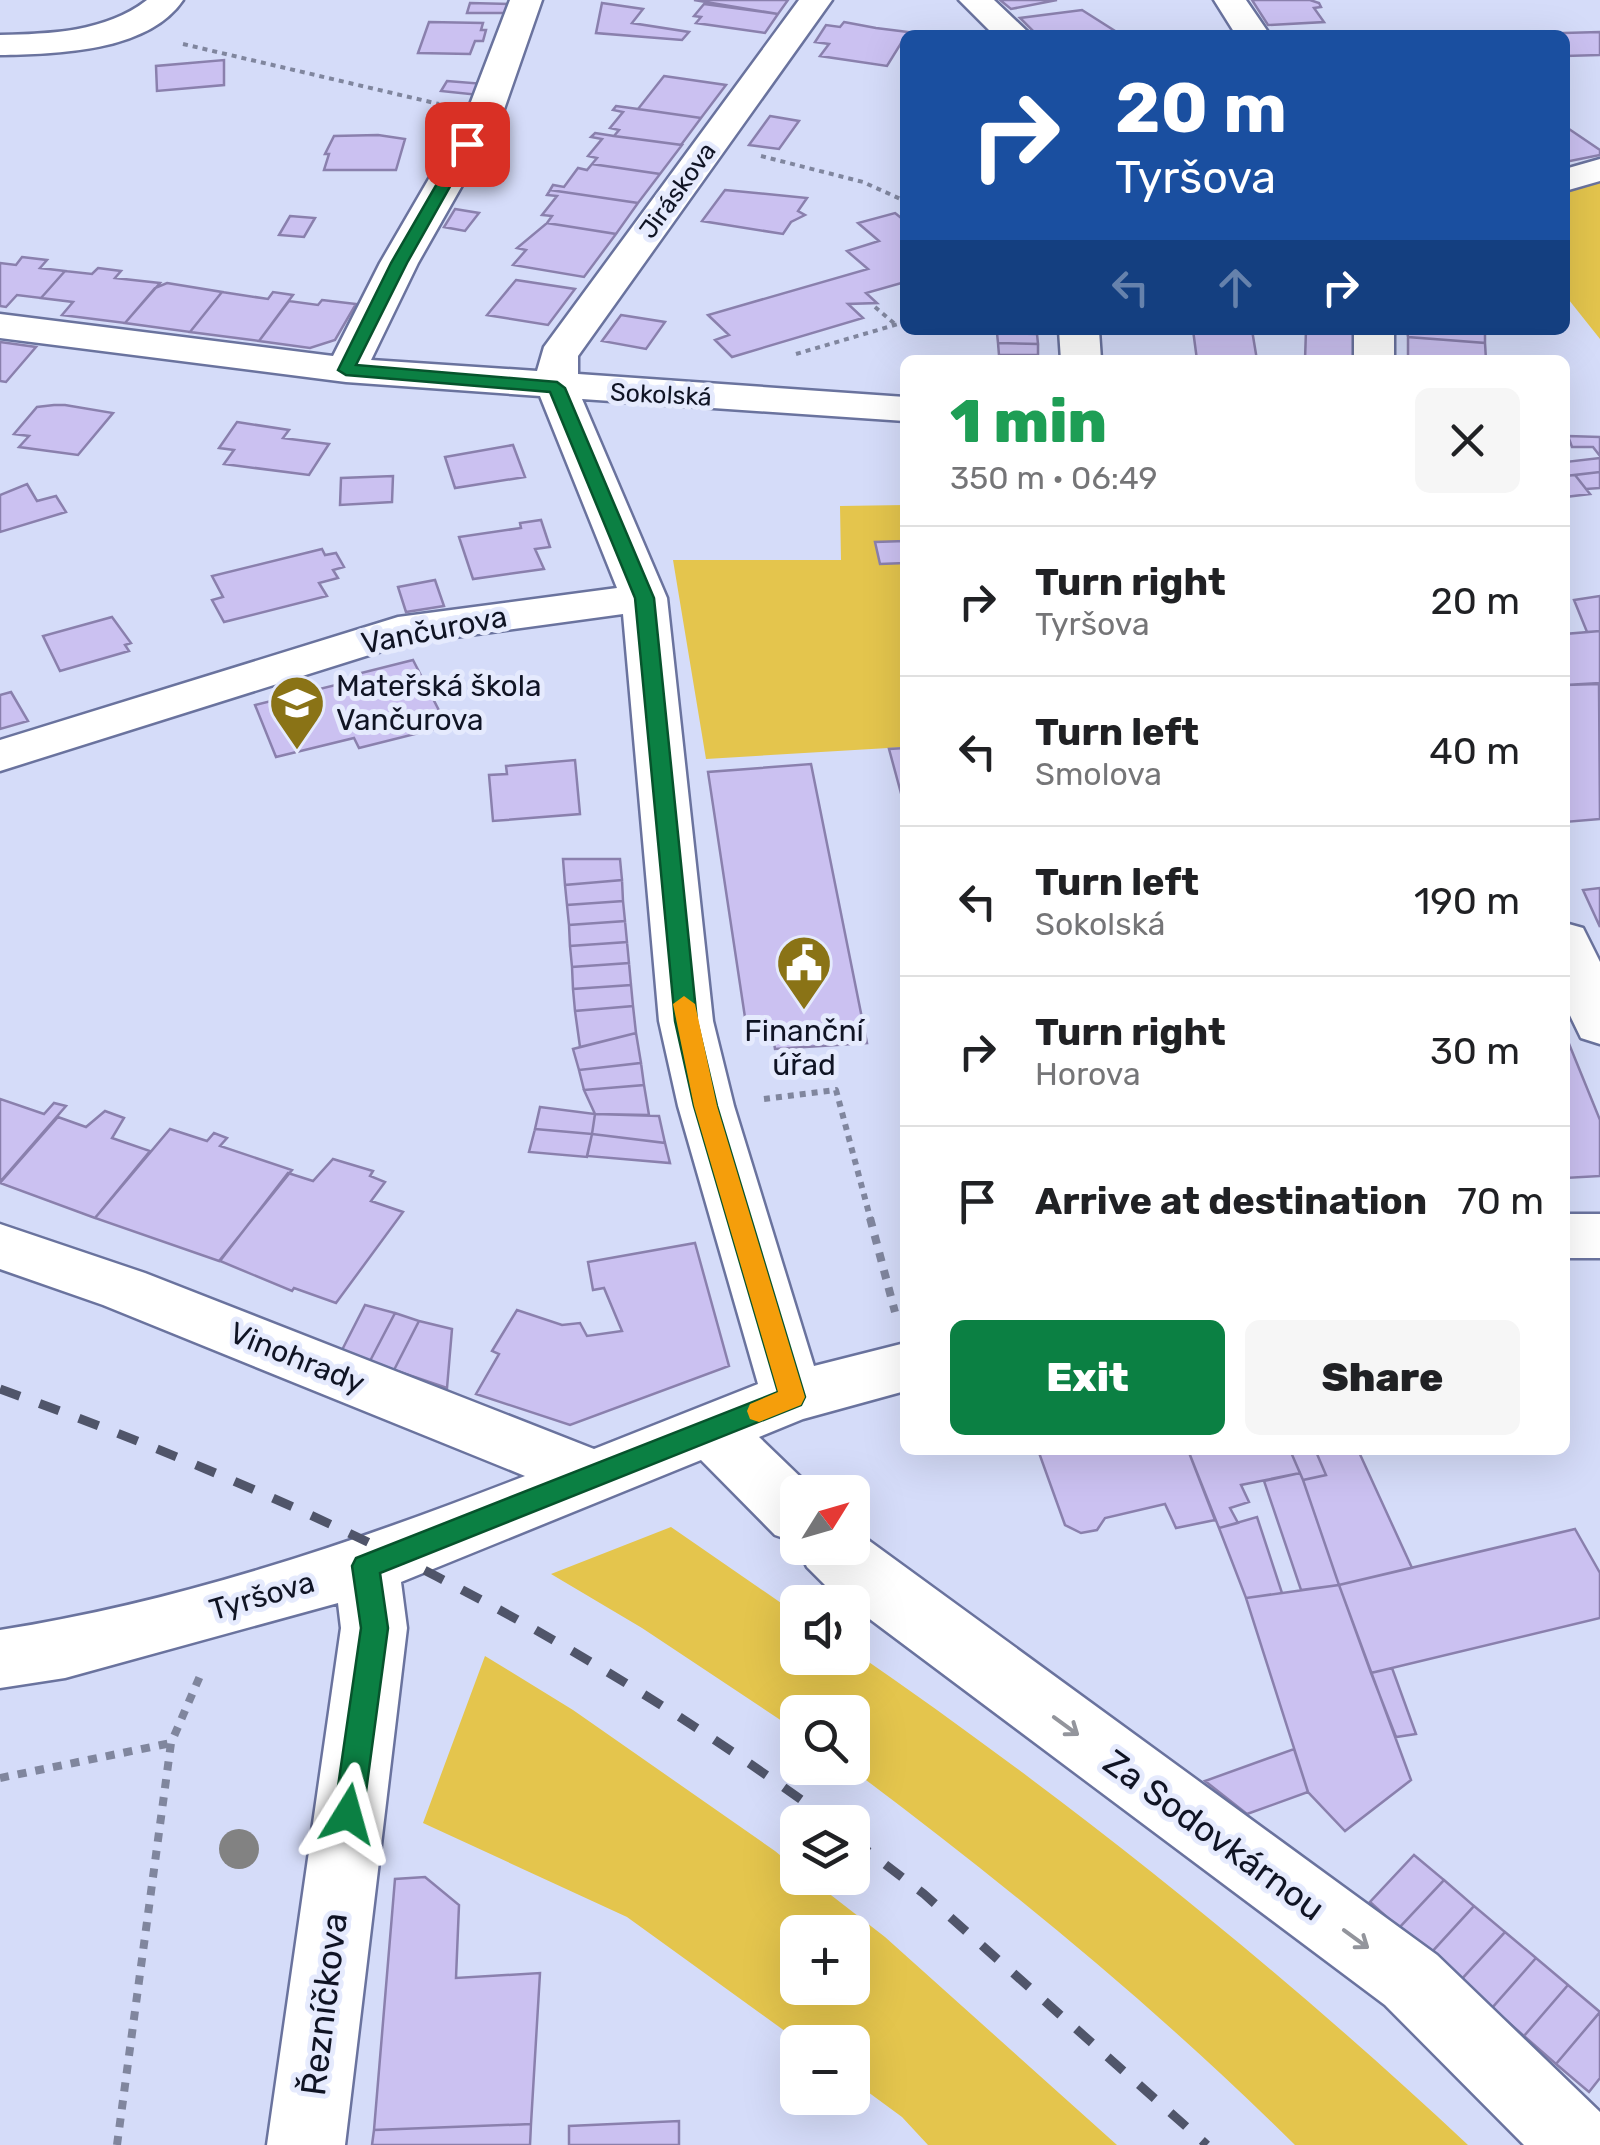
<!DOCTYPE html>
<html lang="en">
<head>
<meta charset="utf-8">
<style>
  :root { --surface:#fff; --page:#f6f6f6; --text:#202124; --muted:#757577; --line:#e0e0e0; --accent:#0b8043 }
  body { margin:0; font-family:Rubik,sans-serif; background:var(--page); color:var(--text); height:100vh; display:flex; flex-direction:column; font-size:38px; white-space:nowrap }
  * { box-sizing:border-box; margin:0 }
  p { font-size:32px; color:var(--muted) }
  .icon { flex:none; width:55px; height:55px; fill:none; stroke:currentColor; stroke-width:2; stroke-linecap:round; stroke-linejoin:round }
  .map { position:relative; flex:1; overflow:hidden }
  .sheet { position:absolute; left:900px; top:355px; width:670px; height:1100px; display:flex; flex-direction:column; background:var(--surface); border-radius:15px; box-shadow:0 10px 40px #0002 }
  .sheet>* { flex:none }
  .banner { position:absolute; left:900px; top:30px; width:670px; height:305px; border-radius:15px; box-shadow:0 10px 40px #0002; background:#1a4fa0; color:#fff; overflow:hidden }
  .needle { width:65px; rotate:53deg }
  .controls { position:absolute; left:780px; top:1475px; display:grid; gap:20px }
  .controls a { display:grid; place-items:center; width:90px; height:90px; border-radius:15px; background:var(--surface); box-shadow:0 10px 40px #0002; font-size:50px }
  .pin { position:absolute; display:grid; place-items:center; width:85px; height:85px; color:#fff; margin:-42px; border-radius:20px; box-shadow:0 5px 15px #0006 }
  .me { position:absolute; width:110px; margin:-55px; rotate:8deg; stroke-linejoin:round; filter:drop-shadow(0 0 8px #0008) }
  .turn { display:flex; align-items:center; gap:35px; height:210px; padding:0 50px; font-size:45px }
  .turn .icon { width:130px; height:130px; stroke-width:2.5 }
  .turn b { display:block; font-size:70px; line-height:85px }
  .lanes { display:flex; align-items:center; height:95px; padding:0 50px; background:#0003; justify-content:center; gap:50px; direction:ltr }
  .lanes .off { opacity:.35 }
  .round { display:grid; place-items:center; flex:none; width:105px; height:105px; border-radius:15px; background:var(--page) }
  .head { display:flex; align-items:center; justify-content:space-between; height:170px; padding:0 50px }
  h1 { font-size:60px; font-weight:800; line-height:75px; color:#1e9e55 }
  .primary-button { display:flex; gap:20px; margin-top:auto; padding:20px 50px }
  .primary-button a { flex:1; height:115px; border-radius:15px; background:var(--accent); color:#fff; font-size:40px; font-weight:800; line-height:115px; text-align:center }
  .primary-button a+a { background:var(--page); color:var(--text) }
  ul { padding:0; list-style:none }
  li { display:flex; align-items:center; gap:30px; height:150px; padding:0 50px; border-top:2px solid var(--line) }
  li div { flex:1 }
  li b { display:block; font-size:38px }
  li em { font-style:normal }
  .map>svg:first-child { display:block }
  .green { fill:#e4c54d; fill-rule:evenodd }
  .building { fill:#cbc1f1; stroke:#8a80ad; stroke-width:2.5 }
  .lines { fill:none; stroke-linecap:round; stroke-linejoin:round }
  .minor-casing { stroke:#6a739e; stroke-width:5 }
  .path-far2 { stroke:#80869e; stroke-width:4; stroke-dasharray:5 5; stroke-linecap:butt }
  .path-far1 { stroke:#80869e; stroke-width:6; stroke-dasharray:6 6; stroke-linecap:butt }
  .path { stroke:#80869e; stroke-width:8; stroke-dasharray:9 9; stroke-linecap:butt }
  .minor { fill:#fff; fill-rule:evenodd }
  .rail { stroke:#50556a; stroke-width:9; stroke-dasharray:21 21; stroke-linecap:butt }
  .tree { fill:#828282 }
  .oneway { stroke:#93959c }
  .route { fill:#0b8043; stroke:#07532c; stroke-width:2.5 }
  .slow { fill:#f59e0b }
  .labels { text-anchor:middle; stroke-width:10; stroke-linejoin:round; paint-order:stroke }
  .far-street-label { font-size:25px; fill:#101424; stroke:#e5eafd }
  .street-label { font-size:30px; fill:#101424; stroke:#e5eafd }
  .poi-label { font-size:30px; fill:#101424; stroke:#e5eafd; text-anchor:start }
  .near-street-label { font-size:35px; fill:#101424; stroke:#e5eafd }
</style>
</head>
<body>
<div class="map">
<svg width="1600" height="2145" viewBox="0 0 1600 2145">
  <rect width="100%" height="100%" fill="#d5dcf9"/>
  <path class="green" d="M1600,175v164l-35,-44v-110z
    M905,505v242l-199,12 -33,-199h168l-1,-54z
    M671,1527l126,87 1,44h54l1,-7c216,149 423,314 615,494h-173c-138,-137 -290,-261 -445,-377l2,-56h-54l-1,19 -155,-103 -91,-54z
    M485,1656l88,54 202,141 22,18 1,9h11l76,59 232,208h-189l-26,-28 -49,-36 -1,-39h-52l-173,-125 -204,-94zM798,1932h54v56h-54z"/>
  <path class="building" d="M694,0h94l-10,14z
    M1000,0h57l-46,9z
    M1252,0h58l9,3 2,4 -7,1 10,14 -56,3z
    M470,3l40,1 -3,9h-40z
    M602,3l41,6 -11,14 57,9 -7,8 -86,-7z
    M704,4l74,10 -13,19 -69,-10 5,-6 -7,-1z
    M1082,10l33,21 -8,1 3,3h-73l-17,-17z
    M429,22l54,1 -2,7h5l-3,11h-8l-5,13 -52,-1z
    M844,22l32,6 32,4 -21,34 -67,-10 9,-12 -14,-2 11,-17 14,2z
    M1600,32v23l-35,1v-21l-39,-1z
    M224,60v25l-67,6 -1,-25z
    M664,76l62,9 -25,33 -63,-9z
    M447,81l38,3 -6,11 -38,-4z
    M616,106l22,3 63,9 -20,27 -67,-9 5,-6 -9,-2 13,-16 -10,-2z
    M770,116l29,5 -20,28 -30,-4z
    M1569,129l31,21v5l-35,7v-32z
    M595,133l19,3 68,9 -22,29 -68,-10 5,-6 -9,-2 14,-17 -11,-2z
    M378,135l27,4 -9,31h-72l5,-16h-4l9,-18z
    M592,164l68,10 -22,29 -88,-13 3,-5 11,2 14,-19 9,2z
    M550,190l88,13 -22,31 -69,-11 5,-7 -10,-1 15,-19 -10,-1z
    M725,190l82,8 -9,13 7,4 -14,7 -8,12 -81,-13z
    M455,209l24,4 -14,18 -21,-4z
    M895,213l10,8v61l-39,11 11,10 -29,1 15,14 -131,39 -17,-17 14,-5 -21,-20 160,-46 -21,-18 32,-10 -21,-18z
    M290,216l25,2 -11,19 -25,-2z
    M547,223l69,11 -32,43 -71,-12 13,-15 -9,-2z
    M22,257l25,3 -7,8 25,3 -24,27 -24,-3 -11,12 -6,-1v-43l16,2z
    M98,268l23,3 -6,7 45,5 -35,40 -63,-8 11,-13 -32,-4 24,-27 27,3z
    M516,280l59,9 -27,36 -61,-10z
    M167,283l55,9 -32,40 -65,-9 30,-35z
    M222,292l46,7 5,-7 20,3 -34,46 -69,-9z
    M322,300l34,4 -21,36 -25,8 -51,-7 30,-40 29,4z
    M621,315l44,7 -19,27 -44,-8z
    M1193,330h59l5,30h-60z
    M1306,330h48l-1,30h-48z
    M1407,330h78v13l-77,-6z
    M997,333l40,1 1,10 -40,-1z
    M1408,337l77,6 1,17h-78z
    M0,342l36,5 -30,35 -6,-1z
    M998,343l40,1v11h-39z
    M54,405h11l48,8 -35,42 -59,-8 10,-11 -15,-2 23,-27z
    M237,422l52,8 -6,8 46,6 -20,31 -85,-11 10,-14 -15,-2z
    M1568,436l32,1v19l-7,-9h-21z
    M513,445l12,32 -70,11 -10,-31z
    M1600,458v14l-35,4v-14z
    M1600,472v16l-14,1 -11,-14z
    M1575,475l11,14 4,5 -25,3v-21z
    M393,476l-1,26 -52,3 1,-27z
    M27,484l10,17 19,-5 10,16 -66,20v-37z
    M541,520l9,27 -15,2 9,20 -71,10 -14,-42 62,-9 -1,-5z
    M905,541v22l-25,1 -5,-22z
    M322,549l3,6 11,-2 8,14 -11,3 5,8 -19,5 8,13 -103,26 -12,-22 11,-3 -11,-21z
    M435,580l9,26 -38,6 -8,-25z
    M1600,596v35l-13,1 -13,-32z
    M112,617l19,26 -6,2 4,6 -69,20 -17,-35z
    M1600,631v52l-35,2v-51z
    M413,660l34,66 -88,22 -5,-10 -78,19 -21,-52 105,-26 -3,-5z
    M1599,684l1,135 -35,3v-137z
    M11,692l17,29 -28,8v-34z
    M905,748v60l-16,-59z
    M575,760l5,54 -87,7 -4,-46 18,-1 -1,-8z
    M811,764l56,279 -92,6 -4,-27 -25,2 -38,-252z
    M563,859h57l2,21 -57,5z
    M622,880l1,21 -56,4 -2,-20z
    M1600,888v39l-17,-37z
    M623,901l2,20 -56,4 -2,-20z
    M625,921l2,21 -57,4 -1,-21z
    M627,942l2,21 -57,4 -2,-21z
    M629,963l2,22 -58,4 -1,-22z
    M631,985l2,21 -58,5 -2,-22z
    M633,1006l3,27 -56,14 -5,-36z
    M636,1033l5,30 -62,7 -6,-21z
    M1565,1034l35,86v56l-35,2z
    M641,1063l3,22 -60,5 -5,-20z
    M644,1085l5,30 -54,-1 -11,-24z
    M0,1099l44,15 10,-11 12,3 -66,76z
    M540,1107l55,7 -3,20 -57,-5z
    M105,1111l19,7 -12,20 38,13 -55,67 -95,-35 58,-66 28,10z
    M595,1114l64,2 6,27 -73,-9z
    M170,1129l37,12 7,-8 13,5 -7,8 72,24 -73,91 -124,-43z
    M535,1129l57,5 -5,23 -58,-5z
    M592,1134l73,9 5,20 -83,-7z
    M333,1159l40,12 -3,5 15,6 -14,19 32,11 -67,91 -42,-15 -2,3 -72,-30 68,-88 25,8z
    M695,1243l34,123 -159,59 -94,-31 23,-40 -7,-3 25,-41 45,15 18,-2 7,13 35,-5 -18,-43 -11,2 -5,-28z
    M365,1305l30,8 -25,48 -28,-11z
    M395,1313l24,8 -25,49 -24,-9z
    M419,1321l33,8 -5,59 -53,-18z
    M1038,1450h150l27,70 -39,8 -11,-24 -60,14 -8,12 -16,3 -16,-8z
    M1188,1450h102l10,23 -59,12 8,17 -19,6 8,15 -19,5z
    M1290,1450h51l-24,4 9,21 -23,5z
    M1341,1450h17l54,118 -73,17 -36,-105 23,-5 -9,-21z
    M1300,1473l3,7 36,105 -38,5 -37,-109z
    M1257,1517l25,76 -36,5 -27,-70z
    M1575,1529l25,44v45l-229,55 -32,-88z
    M1339,1585l72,195 -66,51 -37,-39 -62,-194z
    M1392,1668l24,66 -20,3 -25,-64z
    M1294,1749l14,43 -61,22 -42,-33z
    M1414,1855l30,25 -45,48 -29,-26z
    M425,1877l34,28 -3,73 84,-5 -9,151 -157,6 21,-251z
    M1444,1880l30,26 -44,48 -31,-26z
    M1474,1906l31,26 -45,49 -30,-27z
    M1505,1932l31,26 -44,50 -32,-27z
    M1536,1958l32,27 -44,51 -32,-28z
    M1568,1985l32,27 -44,52 -32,-28z
    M1600,2012v66l-11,14 -33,-28z
    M679,2121v24h-110v-19z
    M531,2124l-1,21h-158l2,-15z"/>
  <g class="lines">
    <g class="minor-casing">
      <path id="minor" d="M147,0h36c-35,52 -127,54 -183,55v-20c50,-1 106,-3 147,-35z
        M510,0h32l-40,115 -84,148 -47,97 166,11 7,-24 255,-347h33l-254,356v18l327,23v24l-323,-22 85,199 46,423 21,85 80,260 91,-23v48l-102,28 -44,18 57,55h-18v51l-23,-8 -74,-75 -300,122 6,46 -62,517h-78l74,-517 -3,-25 -273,75 -65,10v-58c180,-28 356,-88 525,-154l-422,-171 -103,-36v-45l145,49 449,176 164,-65 -80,-278 -19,-85 -36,-407 -219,30 -404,127v-31l398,-123 219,-29 -77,-192 -194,-14 -346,-44v-24l333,42 47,-93 86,-148z
        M959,0h35l37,35h-37z
        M1214,0h32l24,35h-34z
        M1600,159v22l-35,10v-22z
        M1059,330h40l2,30h-40z
        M1354,330h40v30h-40z
        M1565,923l18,5 17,34v82l-19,-6 -16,-33z
        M1565,1214h35v44h-35z
        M853,1529l584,426 163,157v33h-76l-139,-140 -558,-418 -20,-20 -9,-19h54z"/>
    </g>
    <path class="path-far2" d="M183,44l256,60
      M761,156l102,26 42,19
      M875,307l20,17
      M796,354l109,-32"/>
    <path class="path-far1" d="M764,1099l72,-9 35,131"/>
    <path class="path" d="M870,1218l25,94
      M0,1778l171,-35
      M117,2145l54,-402 29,-67"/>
    <use href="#minor" class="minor"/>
    <path class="rail" d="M0,1389c310,112 566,238 832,433
      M852,1839l72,55 283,251"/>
  </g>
  <circle class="tree" cx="239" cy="1849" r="20"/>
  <defs><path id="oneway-shaft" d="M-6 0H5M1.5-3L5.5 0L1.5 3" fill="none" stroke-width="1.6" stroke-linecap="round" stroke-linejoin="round" transform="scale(2.5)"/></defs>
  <g class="oneway">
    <use href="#oneway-shaft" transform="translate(1066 1726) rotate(36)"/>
    <use href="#oneway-shaft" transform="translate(1356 1939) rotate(36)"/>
  </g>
  <path class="route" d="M467,140l7,4 -67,119 -51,102 201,17 8,6 89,210 43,423 20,85 88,291 -4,8 -421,168 8,55 -25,186 -4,9 -11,4 -10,-4 -4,-9 27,-186 -9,-62 4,-8 422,-166 -84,-286 -19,-85 -40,-423 -85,-206 -204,-17 -8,-5 53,-107 69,-119z"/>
  <path class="slow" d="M684,996l11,8 22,102 88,291 -4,8 -42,17 -9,-3 -3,-8 3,-7 28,-12 -84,-286 -21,-102z"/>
  <defs>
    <g id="school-pin" transform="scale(2.875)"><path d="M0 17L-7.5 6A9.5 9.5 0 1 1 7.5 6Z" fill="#8a7316" stroke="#e5eafd"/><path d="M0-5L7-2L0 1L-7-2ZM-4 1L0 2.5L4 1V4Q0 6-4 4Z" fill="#fff"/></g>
    <g id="civic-pin" transform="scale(2.875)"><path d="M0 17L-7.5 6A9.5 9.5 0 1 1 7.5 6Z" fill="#8a7316" stroke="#e5eafd"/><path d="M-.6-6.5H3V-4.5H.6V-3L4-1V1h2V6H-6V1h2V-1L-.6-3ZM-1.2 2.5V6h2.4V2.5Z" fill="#fff"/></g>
  </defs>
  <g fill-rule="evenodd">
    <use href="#school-pin" x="297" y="703"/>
    <use href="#civic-pin" x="804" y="963"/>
  </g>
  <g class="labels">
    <g class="far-street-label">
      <text transform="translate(677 190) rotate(-54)" y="9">Jiráskova</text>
      <text transform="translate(661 394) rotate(3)" y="9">Sokolská</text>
    </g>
    <g class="street-label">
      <text transform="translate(434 630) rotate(-11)" y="10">Vančurova</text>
      <text transform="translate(297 1358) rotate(22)" y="10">Vinohrady</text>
      <text transform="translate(262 1596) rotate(-16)" y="10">Tyršova</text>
    </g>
    <g class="poi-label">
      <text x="336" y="696">Mateřská škola<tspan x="336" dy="34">Vančurova</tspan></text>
      <text x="804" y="1041" text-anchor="middle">Finanční<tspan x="804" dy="34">úřad</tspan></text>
    </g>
    <g class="near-street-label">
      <text transform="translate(1214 1835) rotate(36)" y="12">Za Sodovkárnou</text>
      <text transform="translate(324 2004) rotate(-83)" y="12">Řezníčkova</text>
    </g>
  </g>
</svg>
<div class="controls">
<a><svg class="needle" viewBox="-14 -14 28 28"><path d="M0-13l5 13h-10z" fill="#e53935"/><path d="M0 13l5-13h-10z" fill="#757577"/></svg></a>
<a><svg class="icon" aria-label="sound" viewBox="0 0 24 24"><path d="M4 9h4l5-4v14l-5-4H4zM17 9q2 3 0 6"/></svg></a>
<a><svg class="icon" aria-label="search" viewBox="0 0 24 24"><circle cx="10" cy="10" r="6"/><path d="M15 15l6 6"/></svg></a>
<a><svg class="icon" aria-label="layers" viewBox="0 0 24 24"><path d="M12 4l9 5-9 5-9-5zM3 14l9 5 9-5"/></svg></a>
<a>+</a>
<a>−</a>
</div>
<div class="pin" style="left:467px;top:144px;background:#d93025"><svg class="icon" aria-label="arrive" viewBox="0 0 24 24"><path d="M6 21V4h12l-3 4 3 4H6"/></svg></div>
<svg class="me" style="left:348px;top:1814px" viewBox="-20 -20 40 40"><path d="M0-17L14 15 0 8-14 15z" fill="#0b8043" stroke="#fff" stroke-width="4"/></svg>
<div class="banner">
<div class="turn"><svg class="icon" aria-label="right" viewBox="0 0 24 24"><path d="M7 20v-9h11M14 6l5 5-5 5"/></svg><div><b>20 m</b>Tyršova</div></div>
<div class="lanes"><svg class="icon off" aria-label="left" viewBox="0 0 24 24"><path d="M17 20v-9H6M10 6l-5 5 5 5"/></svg><svg class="icon off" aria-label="ahead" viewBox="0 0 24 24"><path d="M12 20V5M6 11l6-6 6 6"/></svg><svg class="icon" aria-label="right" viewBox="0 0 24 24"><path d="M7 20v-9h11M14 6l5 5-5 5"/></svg></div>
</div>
<section class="sheet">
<div class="head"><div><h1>1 min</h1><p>350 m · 06:49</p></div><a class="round"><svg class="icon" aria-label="close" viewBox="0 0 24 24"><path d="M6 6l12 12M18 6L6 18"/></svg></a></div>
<ul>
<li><svg class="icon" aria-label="right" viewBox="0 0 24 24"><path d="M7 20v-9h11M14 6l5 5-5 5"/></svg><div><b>Turn right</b><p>Tyršova</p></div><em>20 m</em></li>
<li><svg class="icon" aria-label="left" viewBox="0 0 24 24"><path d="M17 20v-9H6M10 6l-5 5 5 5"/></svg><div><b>Turn left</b><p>Smolova</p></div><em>40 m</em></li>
<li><svg class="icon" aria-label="left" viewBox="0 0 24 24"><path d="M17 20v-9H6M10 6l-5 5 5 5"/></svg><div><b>Turn left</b><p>Sokolská</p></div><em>190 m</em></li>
<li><svg class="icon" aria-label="right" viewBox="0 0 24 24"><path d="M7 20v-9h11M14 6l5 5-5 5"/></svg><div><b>Turn right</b><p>Horova</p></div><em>30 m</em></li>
<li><svg class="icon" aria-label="arrive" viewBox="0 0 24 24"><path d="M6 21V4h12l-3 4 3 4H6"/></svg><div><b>Arrive at destination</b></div><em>70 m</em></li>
</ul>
<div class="primary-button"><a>Exit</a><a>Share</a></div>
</section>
</div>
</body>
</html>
